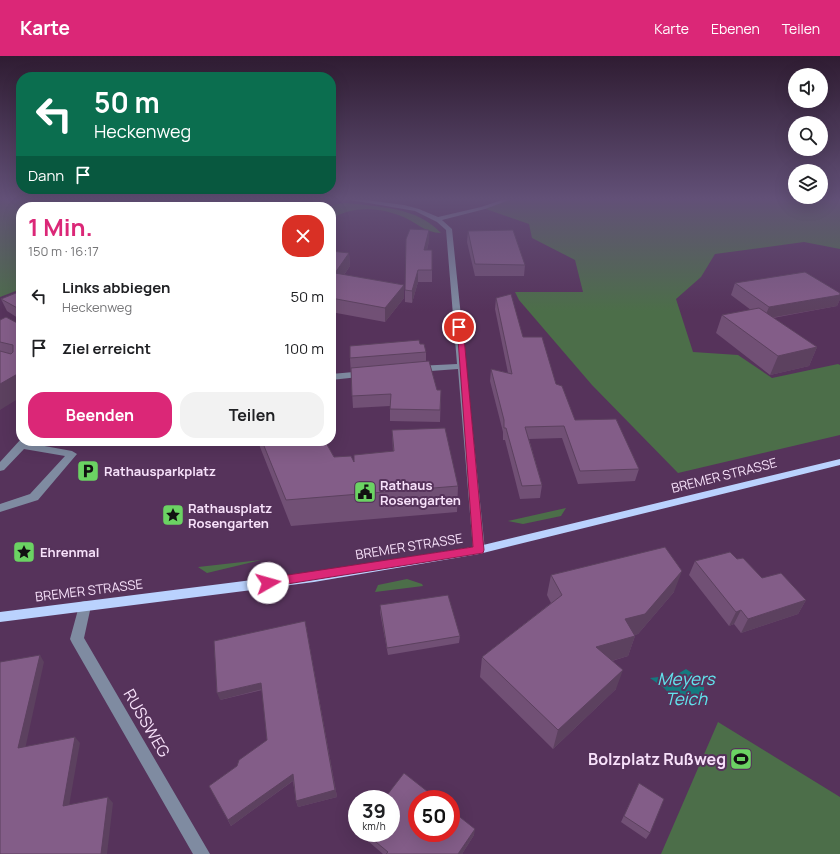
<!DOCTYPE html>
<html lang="de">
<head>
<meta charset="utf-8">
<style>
  :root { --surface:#fff; --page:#f2f2f2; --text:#202124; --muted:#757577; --accent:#db2777 }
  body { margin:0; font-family:Manrope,sans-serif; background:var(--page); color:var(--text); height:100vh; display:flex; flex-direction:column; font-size:15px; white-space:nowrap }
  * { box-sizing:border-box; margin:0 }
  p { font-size:13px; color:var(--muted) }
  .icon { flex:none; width:22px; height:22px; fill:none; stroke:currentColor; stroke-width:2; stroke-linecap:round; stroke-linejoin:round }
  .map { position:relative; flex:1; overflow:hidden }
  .sheet { position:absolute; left:16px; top:146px; width:320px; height:244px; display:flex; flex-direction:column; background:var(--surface); border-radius:16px; box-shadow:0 4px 16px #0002 }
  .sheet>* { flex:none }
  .guide { position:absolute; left:16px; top:16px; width:320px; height:122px; border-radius:16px; box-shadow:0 4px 16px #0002; background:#0b6e4f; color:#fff; overflow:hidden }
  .buttons { position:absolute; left:788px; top:12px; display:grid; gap:8px }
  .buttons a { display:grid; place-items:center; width:40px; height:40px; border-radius:50%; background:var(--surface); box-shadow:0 4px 16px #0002; font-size:20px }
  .speed { position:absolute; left:348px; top:734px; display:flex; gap:8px; font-size:20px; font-weight:700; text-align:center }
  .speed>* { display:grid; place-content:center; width:52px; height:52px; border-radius:50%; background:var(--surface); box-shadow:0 4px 16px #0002; line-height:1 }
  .speed small { font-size:10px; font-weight:400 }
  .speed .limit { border:6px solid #d22; background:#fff; color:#111 }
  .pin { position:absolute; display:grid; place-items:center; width:34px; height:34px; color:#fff; margin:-17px; border:2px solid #fff; border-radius:50%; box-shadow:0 1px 4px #0007 }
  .me { position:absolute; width:44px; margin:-22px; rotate:83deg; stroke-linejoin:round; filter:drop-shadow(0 0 3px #0008) }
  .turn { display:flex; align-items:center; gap:14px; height:84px; padding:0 12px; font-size:18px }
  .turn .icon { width:52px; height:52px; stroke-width:2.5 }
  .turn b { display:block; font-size:28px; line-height:34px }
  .then { display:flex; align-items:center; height:38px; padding:0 12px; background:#0003; gap:8px; font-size:15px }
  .round { display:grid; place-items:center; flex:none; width:42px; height:42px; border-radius:16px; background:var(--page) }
  .head { display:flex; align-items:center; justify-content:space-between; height:68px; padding:0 12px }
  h1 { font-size:24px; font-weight:700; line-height:30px; color:var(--accent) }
  .button { display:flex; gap:8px; margin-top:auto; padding:8px 12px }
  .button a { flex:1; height:46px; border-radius:16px; background:var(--accent); color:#fff; font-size:16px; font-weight:700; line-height:46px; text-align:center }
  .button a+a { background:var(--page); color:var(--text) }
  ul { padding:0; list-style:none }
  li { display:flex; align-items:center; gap:12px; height:52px; padding:0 12px }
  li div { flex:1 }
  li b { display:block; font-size:15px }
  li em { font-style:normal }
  header { display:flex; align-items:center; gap:24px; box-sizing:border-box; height:56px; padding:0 20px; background:var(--accent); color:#fff }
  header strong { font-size:19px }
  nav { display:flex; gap:22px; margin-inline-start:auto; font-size:14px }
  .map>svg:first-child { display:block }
  .green { fill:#4c6e49 }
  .water { fill:#14797f }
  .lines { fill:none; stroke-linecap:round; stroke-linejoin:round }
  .minor { fill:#7f8ba1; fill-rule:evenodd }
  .major { fill:#bad2fe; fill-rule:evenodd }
  .wall { fill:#715075 }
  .shaded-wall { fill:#5c415f }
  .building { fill:#835d88; stroke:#5c415f }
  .route { fill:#db2777; stroke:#8e194d }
  .labels { text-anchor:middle; stroke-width:4; stroke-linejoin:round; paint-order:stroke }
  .poi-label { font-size:13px; font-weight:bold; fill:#f7e1fa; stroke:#56335b; text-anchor:start }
  .street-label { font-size:13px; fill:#f7e1fa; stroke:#56335b }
  .near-street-label { font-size:16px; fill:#f7e1fa; stroke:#56335b }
  .near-poi-label { font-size:16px; font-weight:bold; fill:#f7e1fa; stroke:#56335b; text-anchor:end }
  .near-water-label { font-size:17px; font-style:italic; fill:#62e4ee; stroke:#56335b }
</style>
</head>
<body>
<header>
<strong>Karte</strong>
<nav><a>Karte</a><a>Ebenen</a><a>Teilen</a></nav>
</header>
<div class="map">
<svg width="840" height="798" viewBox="0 0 840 798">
  <rect width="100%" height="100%" fill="#56335b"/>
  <path class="green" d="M0,144h97l-23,7h-53v82l-21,8z
    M506,144h334v49l-36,-7 -89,12 -14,23 -25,22 17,53 45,3 34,23 66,-14 2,1v70l-162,38 -86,-88 -73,-85 -4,-8h68l-8,-32 -43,-22 -3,-14 -46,-16z
    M347,147c33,4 70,4 94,30 -16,0 -26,-12 -40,-17 -22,-9 -50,-10 -70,3v-12h-3l8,-3z
    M566,452l-5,8 -38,8 -15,-3z
    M261,504l-54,13 -9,-6z
    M407,523l15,5 1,2 -48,6 3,-7z
    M718,666l122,75v57h-179z"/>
  <path class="water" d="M686,613l9,6 9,10v16l-11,6 -16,-5 -13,-14 -14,-10 26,-3z"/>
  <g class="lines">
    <path class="minor" d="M115,144h7l-9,5 6,2 -15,-1z
      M313,144h6v7h-6z
      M351,144h15l38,5 15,4 19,8 43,-10 21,-7h7l-24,9 -43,11 10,9 33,321 -2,3 -4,1 -4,-1 -2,-3 -15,-181 -41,3 -4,-3 4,-3 40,-2 -11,-134 -9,-8 -22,-11z
      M365,315l4,3 -1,2 -37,4v-6z
      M21,383v2h9l-2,2 44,8 5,3 -39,46 -38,12v-8l30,-10 35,-38 -41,-7 -20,21 -4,1v-9z
      M85,545l4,1 2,4 -7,32 126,216h-17l-121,-211 -2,-4 9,-33 2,-4z"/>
    <path class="major" d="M840,403v6l-361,89 -165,28 -314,40v-10l314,-40 165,-26z"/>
  </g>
  <path class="wall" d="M120,144h157l-7,7h-148z
    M468,175l57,34 -1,11h-49l-8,-34z
    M429,185l-2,9 5,20v12h-14l-6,21 -7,-1v-12z
    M331,195l18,2 1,13 -6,9 60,10v13l-19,24 -54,-10z
    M735,227l105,10v6l-3,7 -64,12 44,29 -8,19 -39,9 -54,-42 6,-18 29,-5 -20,-15z
    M21,235v29l-14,-9 -6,-12z
    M496,242l60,86 19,36 64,49 -4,12 -57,3 -16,-46 -33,1 13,46 -2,13 -20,1 -15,-59h-2v-8l-13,-51 1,-12 17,4 -13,-64z
    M0,264l21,5 -21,85z
    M420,288l6,8v10l11,28h4l-1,32 -50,-1v-15l-37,2 -3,-50z
    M392,374l66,56 -1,26 -166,14 -31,-79 -2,-6h67l9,16 20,5 39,-10z
    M737,503l25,19 44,22 -8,14 -57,19 -7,-9 -5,2 -40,-51 6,-14z
    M551,519l123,17 -36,42 -4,1 1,1 -7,20 -16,5 4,28 -63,60 -73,-72 2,-20 69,-54 -4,-8z
    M380,549l80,31 -1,7 -71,12 -8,-43z
    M305,565l32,176 -39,10 -2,-6 -3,-20 -62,45 -22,-40 28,-20 30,-26 -5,-50 -42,10z
    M639,727l11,50 -4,6 -25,-17z
    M361,777h30l83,2 -12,19h-79l-22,-19z"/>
  <path class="shaded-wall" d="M262,144h15l-7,7h-15z
    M429,174v11l-5,21v-12z
    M349,197l1,13 -14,20 -1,-13z
    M418,214v12l-6,21v-12z
    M404,229v13l-19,24v-14z
    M840,239v4l-3,7 -73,13 5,-12z
    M817,291l-8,19 -39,9 8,-19z
    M21,316v25l-21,13v-26z
    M682,515l-8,21 -36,42 -20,6 7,-21z
    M806,544l-8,14 -57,19 7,-14z
    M741,554l-7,14 -5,2 7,-14z
    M305,565l32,176 -39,10 -2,-6z
    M635,580l-7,20 -38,11 6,-20z
    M40,599l4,7 -20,92 -6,-6z
    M623,614l-7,19 -63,60 5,-19z
    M261,627l2,6 -43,11 -3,-7z
    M75,681l5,6 -12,69 -5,-6z
    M293,718l1,6 -63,46 -3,-6z
    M108,741l5,6 -6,51h-6z
    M475,773l-1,6 -12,19h-4z"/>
  <path class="building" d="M131,144h131l-7,7h-107z
    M410,173l19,1 -5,20h8v20h-14l-6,21 -7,-1 1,-51z
    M513,174l12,35 -50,-1 -7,-33z
    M331,195l18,2 -14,20 69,12 -19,23 -54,-10z
    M805,216l35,21v2l-71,12 -34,-24z
    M21,235v19l-20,-11z
    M511,238l12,43h19l14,47 6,2 13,34 41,-1 23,50 -59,2 -16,-45 -39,1 17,58 -20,1 -16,-58h-2v-8l-13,-51 21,5 -16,-76z
    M759,252l58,39 -39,9 -56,-41z
    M6,261l15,8v47l-21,12v-33l11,3 2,-2v-7l-13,-3v-22z
    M419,284l1,4h4l2,8 -76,6v-12z
    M429,305l8,29h4l-1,20 -50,-1 1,-15 -39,2 -1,-28z
    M445,372l13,58 -172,14 -24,-59h63l9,16 17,-1 3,6v-7l40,-4 -2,-21z
    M665,491l17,24 -37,43 -20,5 10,17 -39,11 27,23 -65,60 -76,-73 80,-62 -11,-20z
    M730,496l7,7 6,-1 19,20 19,-5 25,27 -58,19 -7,-9 -5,2 -41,-51z
    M448,539l12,41 -73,12 -7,-43z
    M305,565l30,169 -39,11 -3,-27 -65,46 -19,-34 28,-20 2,-6 28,-20 -6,-57 -44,10 -3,-52z
    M40,599l-22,93 57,-11 -12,69 45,-9 -7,57h-101v-192z
    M404,717l33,26h-20v34h34v-23l24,19 -17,25h-72l2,-2 -23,-19h26v-34h-7z
    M639,727l25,16 -14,34 -26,-17z"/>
  <linearGradient id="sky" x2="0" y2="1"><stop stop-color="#2f1c32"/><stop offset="0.56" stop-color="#625077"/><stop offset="1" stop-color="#625077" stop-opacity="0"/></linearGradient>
  <rect width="840" height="255" fill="url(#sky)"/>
  <path class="route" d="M457,269l6,2 21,223 -1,3 -215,34 -4,-1 -2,-3 2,-3 4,-2 205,-31z"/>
  <defs>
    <g id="parking-square" transform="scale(1.15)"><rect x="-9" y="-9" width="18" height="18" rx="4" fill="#6bd363" stroke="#56335b"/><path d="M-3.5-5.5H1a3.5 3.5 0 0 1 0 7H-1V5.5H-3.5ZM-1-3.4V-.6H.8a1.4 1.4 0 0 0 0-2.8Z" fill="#111"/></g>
    <g id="civic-square" transform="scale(1.15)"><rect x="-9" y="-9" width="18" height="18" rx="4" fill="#6bd363" stroke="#56335b"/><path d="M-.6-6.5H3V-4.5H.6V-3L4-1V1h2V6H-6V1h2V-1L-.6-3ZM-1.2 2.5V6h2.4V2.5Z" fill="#111"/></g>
    <g id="sight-square" transform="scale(1.15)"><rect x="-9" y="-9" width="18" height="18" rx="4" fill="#6bd363" stroke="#56335b"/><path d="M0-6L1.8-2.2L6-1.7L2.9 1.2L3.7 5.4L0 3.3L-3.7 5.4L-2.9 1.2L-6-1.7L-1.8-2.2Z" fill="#111"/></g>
    <g id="stadium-square" transform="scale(1.15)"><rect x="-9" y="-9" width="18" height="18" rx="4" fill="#6bd363" stroke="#56335b"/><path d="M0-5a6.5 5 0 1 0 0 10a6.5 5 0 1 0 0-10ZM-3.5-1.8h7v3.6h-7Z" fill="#111"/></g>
  </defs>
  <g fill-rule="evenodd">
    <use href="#parking-square" x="88" y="415"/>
    <use href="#civic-square" x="365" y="436"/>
    <use href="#sight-square" x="173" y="459"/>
    <use href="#sight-square" x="24" y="496"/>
    <use href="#stadium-square" x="741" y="703"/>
  </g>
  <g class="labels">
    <g class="poi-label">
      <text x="104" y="420">Rathausparkplatz</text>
      <text x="380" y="434">Rathaus<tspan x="380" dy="15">Rosengarten</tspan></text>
      <text x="188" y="457">Rathausplatz<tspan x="188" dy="15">Rosengarten</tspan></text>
      <text x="40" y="501">Ehrenmal</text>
    </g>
    <g class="street-label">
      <text transform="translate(724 419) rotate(-14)" y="5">BREMER STRASSE</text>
      <text transform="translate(409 490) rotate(-9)" y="5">BREMER STRASSE</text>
      <text transform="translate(89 534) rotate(-7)" y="5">BREMER STRASSE</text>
    </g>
    <g class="near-street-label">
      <text transform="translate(147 667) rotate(60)" y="6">RUSSWEG</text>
    </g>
    <g class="near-poi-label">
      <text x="726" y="709">Bolzplatz Rußweg</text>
    </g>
    <g class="near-water-label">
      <text x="686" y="629">Meyers<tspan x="686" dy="20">Teich</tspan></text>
    </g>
  </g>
</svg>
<div class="buttons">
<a><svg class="icon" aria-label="sound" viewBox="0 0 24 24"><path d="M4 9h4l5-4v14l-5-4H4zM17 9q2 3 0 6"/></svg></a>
<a><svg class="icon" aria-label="search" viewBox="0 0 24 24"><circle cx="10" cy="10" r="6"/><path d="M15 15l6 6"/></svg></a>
<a><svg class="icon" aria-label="layers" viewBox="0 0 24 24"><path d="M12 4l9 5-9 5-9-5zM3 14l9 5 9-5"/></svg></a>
</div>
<div class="speed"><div>39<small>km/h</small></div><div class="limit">50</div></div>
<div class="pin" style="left:459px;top:271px;background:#d93025"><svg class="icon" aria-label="arrive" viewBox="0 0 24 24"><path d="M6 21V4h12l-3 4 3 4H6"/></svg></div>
<svg class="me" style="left:268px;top:527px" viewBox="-20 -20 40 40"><circle r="19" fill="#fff"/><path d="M0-13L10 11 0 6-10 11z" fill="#db2777"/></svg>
<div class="guide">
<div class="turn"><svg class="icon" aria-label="left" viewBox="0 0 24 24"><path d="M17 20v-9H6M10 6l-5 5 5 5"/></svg><div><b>50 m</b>Heckenweg</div></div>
<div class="then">Dann<svg class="icon" aria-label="arrive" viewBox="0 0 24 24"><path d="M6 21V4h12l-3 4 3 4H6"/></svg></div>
</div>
<section class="sheet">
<div class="head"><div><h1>1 Min.</h1><p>150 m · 16:17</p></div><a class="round" style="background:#d93025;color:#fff"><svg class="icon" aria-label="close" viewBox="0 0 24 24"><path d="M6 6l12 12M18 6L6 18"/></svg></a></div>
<ul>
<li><svg class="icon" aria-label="left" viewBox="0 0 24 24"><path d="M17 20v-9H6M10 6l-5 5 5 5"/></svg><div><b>Links abbiegen</b><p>Heckenweg</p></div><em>50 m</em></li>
<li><svg class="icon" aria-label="arrive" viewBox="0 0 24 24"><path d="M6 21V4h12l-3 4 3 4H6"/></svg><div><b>Ziel erreicht</b></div><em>100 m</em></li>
</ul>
<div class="button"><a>Beenden</a><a>Teilen</a></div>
</section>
</div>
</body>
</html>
